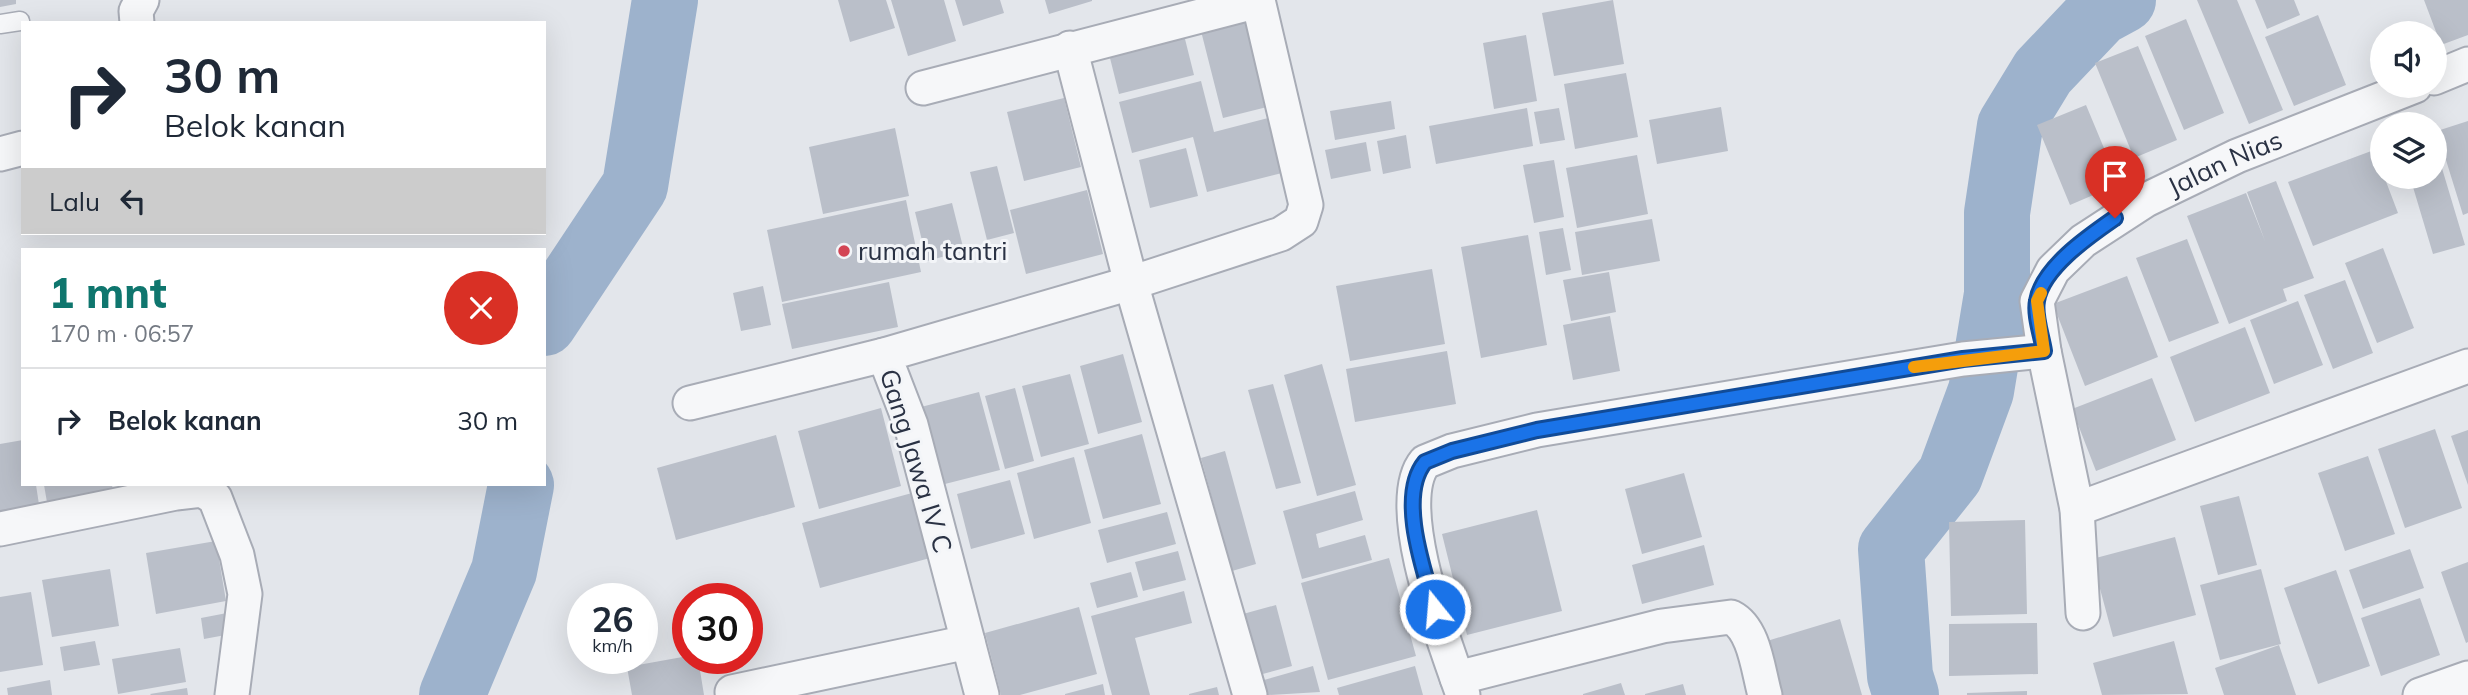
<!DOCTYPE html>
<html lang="id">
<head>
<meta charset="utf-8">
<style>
  :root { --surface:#fff; --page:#f2f2f3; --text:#1f2937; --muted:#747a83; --line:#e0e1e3; --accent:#0f766e }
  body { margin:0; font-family:Mulish,sans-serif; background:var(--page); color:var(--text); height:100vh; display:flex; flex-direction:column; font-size:26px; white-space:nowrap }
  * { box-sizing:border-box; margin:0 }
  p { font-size:23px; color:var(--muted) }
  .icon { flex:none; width:38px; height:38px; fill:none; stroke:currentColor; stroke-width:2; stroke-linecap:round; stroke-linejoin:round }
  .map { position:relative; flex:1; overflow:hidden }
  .drawer { position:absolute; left:21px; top:248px; width:525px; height:238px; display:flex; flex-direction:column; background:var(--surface); border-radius:0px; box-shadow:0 7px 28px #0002 }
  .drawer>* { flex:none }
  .banner { position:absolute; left:21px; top:21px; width:525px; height:214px; border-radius:0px; box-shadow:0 7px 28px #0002; background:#fff; color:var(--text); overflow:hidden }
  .tools { position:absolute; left:2370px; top:21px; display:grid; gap:14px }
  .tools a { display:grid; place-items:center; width:77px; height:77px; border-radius:50%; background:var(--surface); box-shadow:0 7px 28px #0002; font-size:35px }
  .speed { position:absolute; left:567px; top:583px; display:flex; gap:14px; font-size:35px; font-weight:700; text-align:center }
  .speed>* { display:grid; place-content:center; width:91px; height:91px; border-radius:50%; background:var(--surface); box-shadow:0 7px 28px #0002; line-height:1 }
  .speed small { font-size:18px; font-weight:400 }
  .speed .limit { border:10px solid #d22; background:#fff; color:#111 }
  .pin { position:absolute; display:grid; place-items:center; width:60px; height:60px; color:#fff; margin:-72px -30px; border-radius:50% 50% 50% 0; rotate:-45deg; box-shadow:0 0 7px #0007 }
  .pin .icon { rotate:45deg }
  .me { position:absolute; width:77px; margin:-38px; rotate:343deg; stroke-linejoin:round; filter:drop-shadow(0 0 5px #0008) }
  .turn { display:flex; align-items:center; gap:24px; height:147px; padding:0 28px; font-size:32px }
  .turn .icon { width:91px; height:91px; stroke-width:2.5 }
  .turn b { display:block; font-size:49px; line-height:60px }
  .then { display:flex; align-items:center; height:66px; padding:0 28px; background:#0003; gap:14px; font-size:26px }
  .round { display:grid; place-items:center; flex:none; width:74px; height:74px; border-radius:37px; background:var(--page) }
  .headline { display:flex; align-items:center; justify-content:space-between; height:119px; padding:0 28px }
  h1 { font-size:42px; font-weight:800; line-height:52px; color:var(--accent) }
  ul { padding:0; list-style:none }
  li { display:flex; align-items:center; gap:21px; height:105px; padding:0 28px; border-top:2px solid var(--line) }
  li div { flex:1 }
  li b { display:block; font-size:26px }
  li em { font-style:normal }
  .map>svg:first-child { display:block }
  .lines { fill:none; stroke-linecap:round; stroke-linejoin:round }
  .river { stroke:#9db2cc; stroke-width:66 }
  .building { fill:#babfc9 }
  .service-casing { stroke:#a8acb6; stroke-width:21 }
  .minor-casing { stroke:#a8acb6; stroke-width:37 }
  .service { stroke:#f6f7f9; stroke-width:18 }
  .minor { stroke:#f6f7f9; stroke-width:33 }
  .route-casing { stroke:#114b97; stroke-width:18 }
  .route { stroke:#1a73e8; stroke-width:12 }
  .slow { stroke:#f59e0b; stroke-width:12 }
  .poi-dot { fill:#d34555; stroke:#f3f5f8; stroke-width:2.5 }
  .labels { text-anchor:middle; stroke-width:6; stroke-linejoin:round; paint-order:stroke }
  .street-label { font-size:26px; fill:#2a3244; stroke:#f3f5f8 }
  .poi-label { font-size:26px; fill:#2a3244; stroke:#f3f5f8; text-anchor:start }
</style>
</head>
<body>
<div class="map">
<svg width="2468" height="695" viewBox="0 0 2468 695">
  <rect width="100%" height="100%" fill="#e3e6eb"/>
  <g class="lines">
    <path class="river" d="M544,323l91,-137 30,-186
      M452,695l52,-124 17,-86
      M1906,695l-6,-19 -9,-127 59,-74 31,-84 16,-97v-81l13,-87 33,-54 56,-59 24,-13"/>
  </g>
  <path class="building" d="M0,0h16v4l-16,3z
    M838,0h48l9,28 -45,14z
    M891,0h53l12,41 -48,15z
    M955,0h45l4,13 -41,13z
    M1045,0h47v1l-43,13z
    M1613,0l11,64 -70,12 -12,-63z
    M2197,0h40l46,110 -34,14z
    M2255,0h39l6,15 -33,14z
    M2424,0h44v35l-27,10z
    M2318,15l28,70 -52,21 -29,-69z
    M1249,19l22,87 -48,12 -22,-87z
    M2186,19l38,94 -40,17 -39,-94z
    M1184,35l10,40 -75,19 -10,-40z
    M1526,35l11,66 -43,8 -11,-66z
    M2138,46l39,94 -43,18 -39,-95z
    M1626,73l12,64 -63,12 -11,-65z
    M1201,81l13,51 58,-15 14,55 -79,20 -14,-55 -61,16 -13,-51z
    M1064,98l17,69 -57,14 -17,-69z
    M1391,101l4,28 -60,11 -5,-29z
    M2086,105l33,79 -49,21 -33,-80z
    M1721,107l7,44 -71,13 -8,-44z
    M1527,108l6,38 -97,18 -7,-38z
    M1559,108l6,32 -25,4 -6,-32z
    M2468,121v92l-5,2 -26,-84z
    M895,128l14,68 -86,18 -14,-67z
    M1406,135l5,33 -28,6 -6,-33z
    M1366,142l5,29 -40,8 -6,-29z
    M2435,145l30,100 -32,9 -23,-77h24z
    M1186,148l12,48 -48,12 -11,-48z
    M2374,150l24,63 -85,33 -25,-64z
    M1637,155l11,59 -71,14 -11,-60z
    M1554,160l10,57 -30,6 -11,-58z
    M997,166l17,67 -27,7 -17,-68z
    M2276,181l38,97 -31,11 4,12 -58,23 -42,-108 59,-23 19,48 -18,-49z
    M1087,190l16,64 -77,20 -16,-64z
    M906,200l15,72 -139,30 -15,-72z
    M952,203l12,48 -37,10 -12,-49z
    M1652,219l8,42 -78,14 -7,-43z
    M1563,228l8,42 -25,5 -7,-43z
    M1528,235l19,110 -66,13 -20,-111z
    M2187,239l32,84 -50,19 -33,-84z
    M2383,248l31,80 -37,15 -32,-80z
    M1432,269l13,75 -95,17 -14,-75z
    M1609,272l7,40 -45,9 -8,-41z
    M2127,276l31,81 -73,29 -32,-82z
    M2345,280l28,73 -40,16 -29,-74z
    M889,282l9,45 -106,22 -10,-45z
    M763,286l8,39 -30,6 -8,-38z
    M2298,301l25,64 -49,19 -24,-64z
    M1610,316l10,55 -47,9 -10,-55z
    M2245,327l25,66 -75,29 -25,-65z
    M1447,351l9,53 -101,18 -9,-53z
    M1123,354l19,68 -44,12 -18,-68z
    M1322,364l34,121 -39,11 -33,-121z
    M1070,374l19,70 -48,13 -19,-71z
    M2152,378l24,62 -80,31 -24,-62z
    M1273,384l28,99 -25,6 -28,-99z
    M1015,388l19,73 -29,8 -20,-73z
    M979,392l21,78 -59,15 -20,-78z
    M881,408l20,78 -82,23 -21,-78z
    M2435,429l27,79 -57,20 -27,-79z
    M2468,430v55l-17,-49z
    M1142,434l19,70 -58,15 -19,-69z
    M776,435l19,72 -119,33 -19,-72z
    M23,440v45h13l4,26 -40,6v-73z
    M1225,451l31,113 -24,7 -31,-113z
    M2368,456l27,78 -50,17 -27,-78z
    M1074,457l17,66 -57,16 -17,-66z
    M1684,473l18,64 -60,17 -17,-65z
    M1010,480l15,54 -54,15 -14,-55z
    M44,485h68l2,12 -66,11z
    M1355,491l8,29 -47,14 3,14 46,-13 7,25 -70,19 -19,-68z
    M912,493l18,65 -110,30 -18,-65z
    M2239,496l18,69 -39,10 -18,-69z
    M1537,510l25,101 -95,24 -25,-101z
    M1167,512l9,32 -69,19 -9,-33z
    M2025,520l2,94 -76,2 -2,-94z
    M2175,537l21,78 -83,22 -21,-78z
    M216,541l10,60 -70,13 -10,-61z
    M1704,545l10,40 -72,19 -10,-39z
    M2410,549l14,39 -61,21 -14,-39z
    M1178,551l8,29 -43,11 -8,-29z
    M1389,558l27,98 -88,24 -27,-97z
    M2468,562v80l-2,1 -25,-71z
    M110,569l9,57 -67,11 -10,-57z
    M2261,569l20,75 -61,16 -20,-75z
    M2336,570l34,96 -52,18 -34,-96z
    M1131,572l7,25 -41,11 -7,-25z
    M1184,591l8,32 -57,15 15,57h-38l-21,-79z
    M31,592l12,73 -43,7v-75z
    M2420,598l20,57 -59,21 -20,-58z
    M1276,605l16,61 -33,9 -16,-61z
    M1079,607l18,67 -77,21h-19l-16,-62z
    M227,613l4,21 -27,5 -3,-21z
    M1840,619l22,76h-79l-16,-54z
    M2037,623l1,51 -89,2v-52z
    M95,641l5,24 -36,6 -4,-24z
    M2174,641l14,53 -86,1 -9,-32z
    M2279,645l17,50h-72l-9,-27z
    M180,648l6,34 -68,12 -6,-35z
    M688,656l10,2 6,37h-72l-5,-28z
    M1313,666l7,26 -52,3 -4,-15z
    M1415,666l8,29h-84l-2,-7z
    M50,680l2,15h-44l-1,-7z
    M1621,683l4,12h-42v-1z
    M1103,684l2,11h-40v-1z
    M1683,684l3,11h-41v-1z
    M1217,687l2,8h-30v-1z
    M187,688l1,7h-37l-1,-1z
    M2027,691v4h-60v-2z"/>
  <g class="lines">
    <g class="service-casing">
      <path id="service" d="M0,24l20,-3"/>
    </g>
    <g class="minor-casing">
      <g id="minor">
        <path d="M137,23l-1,-12 6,-11"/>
        <path d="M1070,48l61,235 119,412"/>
        <path d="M2434,78l34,-14"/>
        <path d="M923,88l335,-87"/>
        <path d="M0,154l23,-6"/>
        <path d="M690,403l194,-48"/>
        <path d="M2077,509l391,-143"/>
        <path d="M0,529l176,-36 26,-3 13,8 22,57 8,39 -13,101"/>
        <path id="s1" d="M2083,613l-6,-104 -33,-158 -7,-50 16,-31 30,-29 63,-41 91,-44 178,-70"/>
        <path d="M1457,678l205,-52 69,-9c24,12 27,54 34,78"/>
        <path d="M732,692l236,-50"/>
        <path d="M982,695l-71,-270 -27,-70 247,-72 150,-49 20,-13 5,-16 -48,-205"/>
        <path d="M1463,695c-17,-49 -73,-191 -38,-233l27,-11 85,-21 426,-71 81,-8"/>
        <path d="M2420,695l48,-17"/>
      </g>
    </g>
    <use href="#service" class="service"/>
    <use href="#minor" class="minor"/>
  </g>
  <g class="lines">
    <g class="route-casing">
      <path id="route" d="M1435,609c-11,-38 -38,-113 -10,-147l27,-11 85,-21 426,-71 81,-8c-2,-14 -10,-36 -7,-50 5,-33 52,-65 78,-83"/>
    </g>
    <use href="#route" class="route"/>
    <path class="slow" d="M1914,367l130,-16 -7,-50 4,-8"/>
  </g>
  <circle class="poi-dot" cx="844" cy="251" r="7"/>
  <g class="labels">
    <g class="street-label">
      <text dy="9" stroke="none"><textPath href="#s1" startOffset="555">Jalan Nias</textPath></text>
      <text transform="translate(916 461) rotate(73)" y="9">Gang Jawa IV C</text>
    </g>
    <g class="poi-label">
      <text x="858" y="260">rumah tantri</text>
    </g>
  </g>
</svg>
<div class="tools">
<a><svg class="icon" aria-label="sound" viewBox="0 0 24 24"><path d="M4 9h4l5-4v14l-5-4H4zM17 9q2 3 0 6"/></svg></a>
<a><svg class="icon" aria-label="layers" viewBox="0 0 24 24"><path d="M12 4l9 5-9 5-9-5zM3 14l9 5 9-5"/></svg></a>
</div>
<div class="speed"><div>26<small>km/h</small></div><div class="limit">30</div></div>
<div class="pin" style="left:2115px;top:218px;background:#d93025"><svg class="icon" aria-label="arrive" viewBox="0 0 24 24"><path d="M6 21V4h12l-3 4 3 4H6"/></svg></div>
<svg class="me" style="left:1435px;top:609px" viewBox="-20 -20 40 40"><circle r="17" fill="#1a73e8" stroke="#fff" stroke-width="3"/><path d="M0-11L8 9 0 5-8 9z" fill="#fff"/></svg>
<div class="banner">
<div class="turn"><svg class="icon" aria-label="right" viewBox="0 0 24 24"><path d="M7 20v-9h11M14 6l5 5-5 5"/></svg><div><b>30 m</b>Belok kanan</div></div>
<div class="then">Lalu<svg class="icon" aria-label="left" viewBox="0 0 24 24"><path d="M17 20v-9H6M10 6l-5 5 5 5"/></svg></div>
</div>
<section class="drawer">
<div class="headline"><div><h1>1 mnt</h1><p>170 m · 06:57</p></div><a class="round" style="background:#d93025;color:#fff"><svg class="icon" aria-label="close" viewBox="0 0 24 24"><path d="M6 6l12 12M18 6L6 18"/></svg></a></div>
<ul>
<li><svg class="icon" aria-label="right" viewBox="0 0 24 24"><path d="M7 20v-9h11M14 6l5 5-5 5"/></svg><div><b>Belok kanan</b></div><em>30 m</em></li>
</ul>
</section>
</div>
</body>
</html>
